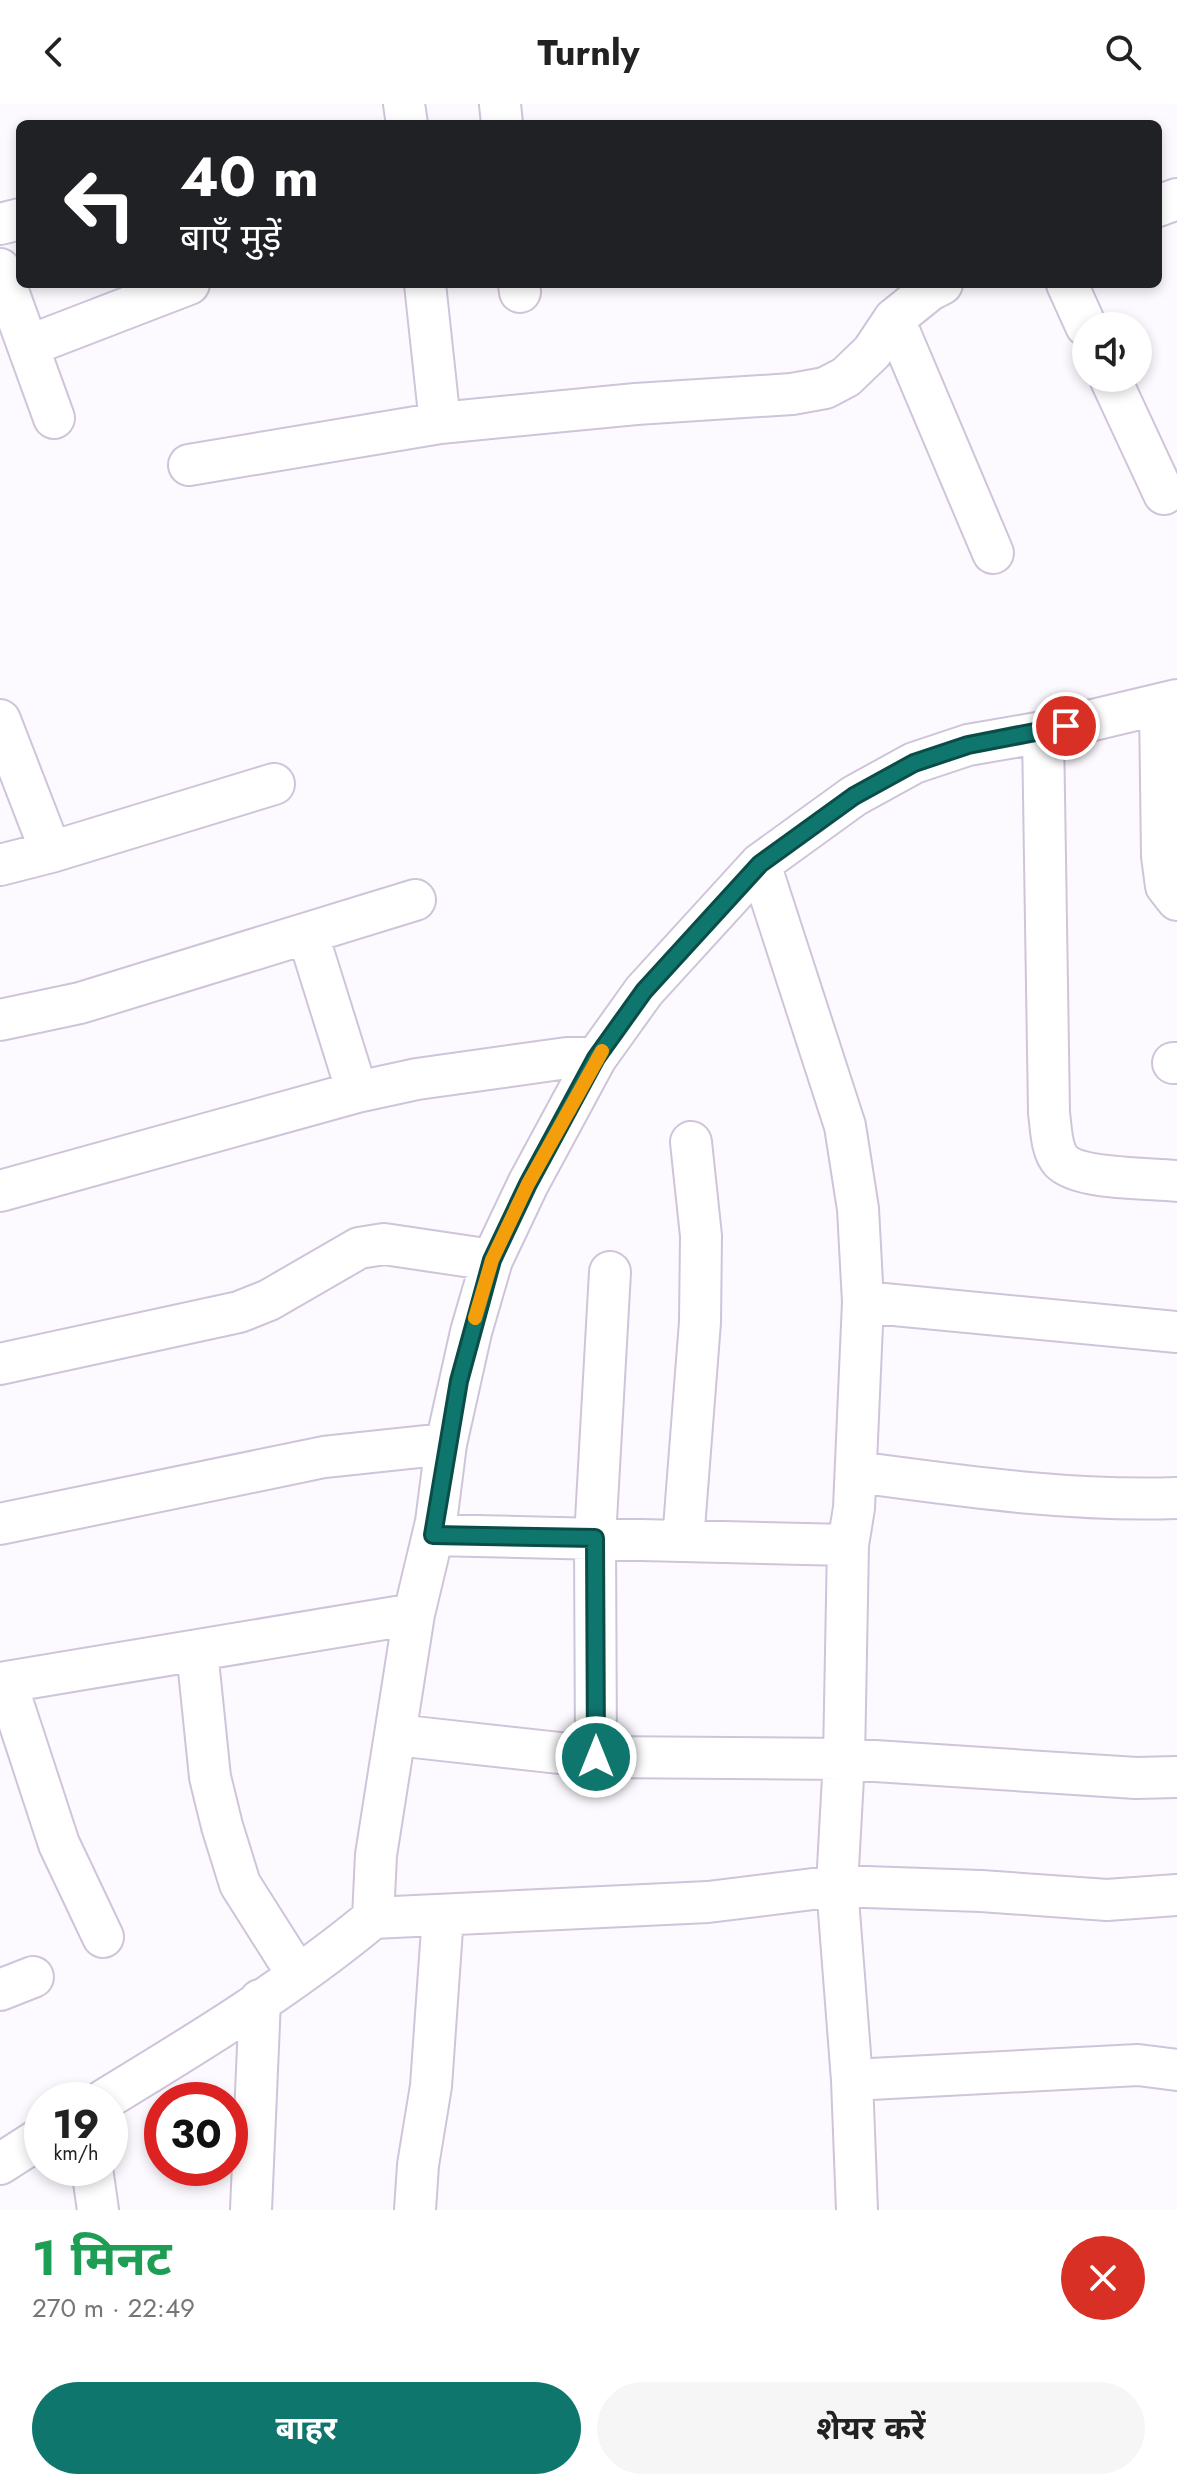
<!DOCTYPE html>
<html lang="hi">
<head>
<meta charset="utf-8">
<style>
  :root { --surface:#fff; --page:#f6f6f6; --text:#222; --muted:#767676; --accent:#0f766e }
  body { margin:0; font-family:Jost,"Noto Sans Devanagari",sans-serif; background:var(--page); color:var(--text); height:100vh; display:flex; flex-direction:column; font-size:30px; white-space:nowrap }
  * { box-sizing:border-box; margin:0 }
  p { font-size:26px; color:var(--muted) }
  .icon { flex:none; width:44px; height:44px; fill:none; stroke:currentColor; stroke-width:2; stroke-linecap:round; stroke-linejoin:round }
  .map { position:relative; height:2106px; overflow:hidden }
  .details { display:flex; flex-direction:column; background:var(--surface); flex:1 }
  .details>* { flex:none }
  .guide { position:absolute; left:16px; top:16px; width:1146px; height:168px; border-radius:12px; box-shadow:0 4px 12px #0003; background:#202124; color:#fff; overflow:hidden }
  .buttons { position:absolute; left:1072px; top:208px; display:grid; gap:16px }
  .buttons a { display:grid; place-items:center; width:80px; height:80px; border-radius:50%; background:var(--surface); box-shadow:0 4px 12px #0003; font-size:40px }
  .speed { position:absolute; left:24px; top:1978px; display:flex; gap:16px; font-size:40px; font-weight:700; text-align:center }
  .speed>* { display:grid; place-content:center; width:104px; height:104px; border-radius:50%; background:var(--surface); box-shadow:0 4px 12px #0003; line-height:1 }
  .speed small { font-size:20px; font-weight:400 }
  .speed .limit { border:12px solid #d22; background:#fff; color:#111 }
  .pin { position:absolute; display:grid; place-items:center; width:68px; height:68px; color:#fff; margin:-34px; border:4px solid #fff; border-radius:50%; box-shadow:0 2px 8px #0007 }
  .me { position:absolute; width:88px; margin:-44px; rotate:0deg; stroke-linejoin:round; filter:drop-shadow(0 0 6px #0008) }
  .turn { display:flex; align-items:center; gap:28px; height:168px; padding:0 32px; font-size:36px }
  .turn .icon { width:104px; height:104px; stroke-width:2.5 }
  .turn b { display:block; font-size:56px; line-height:68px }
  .round { display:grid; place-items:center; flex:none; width:84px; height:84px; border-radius:42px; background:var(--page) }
  .summary { display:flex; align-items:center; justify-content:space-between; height:136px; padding:0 32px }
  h1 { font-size:48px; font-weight:700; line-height:60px; color:#1e9e55 }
  .action { display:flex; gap:16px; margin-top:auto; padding:16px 32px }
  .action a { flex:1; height:92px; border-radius:48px; background:var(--accent); color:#fff; font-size:32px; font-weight:700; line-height:92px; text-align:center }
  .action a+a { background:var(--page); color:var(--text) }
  header { display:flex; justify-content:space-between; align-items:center; height:104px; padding:0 32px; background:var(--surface); font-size:36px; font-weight:700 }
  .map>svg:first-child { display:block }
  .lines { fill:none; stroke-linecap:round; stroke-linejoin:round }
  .minor-casing { stroke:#cfc4da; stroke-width:44 }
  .minor { stroke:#fff; stroke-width:40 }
  .route-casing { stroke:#0a4d48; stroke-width:20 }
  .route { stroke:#0f766e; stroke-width:14 }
  .slow { stroke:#f59e0b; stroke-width:14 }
</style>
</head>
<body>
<header><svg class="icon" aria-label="back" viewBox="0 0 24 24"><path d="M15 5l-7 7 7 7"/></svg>Turnly<svg class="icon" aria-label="search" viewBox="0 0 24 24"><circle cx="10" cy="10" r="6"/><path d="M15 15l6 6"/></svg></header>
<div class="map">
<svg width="1177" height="2106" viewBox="0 0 1177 2106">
  <rect width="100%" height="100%" fill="#fcfafe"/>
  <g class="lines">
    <g class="minor-casing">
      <path id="minor" d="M404,0l3,20
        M500,0l2,20
        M1158,102l19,-7
        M0,120l20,-5
        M0,165l54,149
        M425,180l15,139
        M519,180l1,8
        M1067,180l19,42
        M894,215l99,234
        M28,242l161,-62
        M1110,274l54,116
        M189,361l251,-42 196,-19 156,-10 33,-6 21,-11 26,-25 22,-33 36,-29 12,-6
        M1160,600l2,152 4,30 11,14
        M0,616l51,132
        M1043,628l6,381c2,14 2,37 12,48 18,19 90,17 116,20
        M760,760l85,262 13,83 5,93 -9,206 -6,37 -4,214 -7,127 15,194 5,130
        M0,761l51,-13 223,-68
        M308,831l49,157
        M0,916l80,-17 335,-103
        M1173,959h4
        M0,1087l357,-99 60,-13 150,-21h29
        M863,1198l314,30
        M0,1260l239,-52 30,-12 90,-52 25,-4 108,16
        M856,1368c107,14 213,30 321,26
        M0,1420l324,-67 122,-13
        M433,1431l415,10
        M683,1437l17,-219 1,-86 -10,-94
        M197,1547l13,126 12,49 18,58 57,90
        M6,1578l53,162 44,93
        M0,1579l414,-69
        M396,1631l200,22 248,2 292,19 41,-1
        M596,1653l-1,-219 15,-266
        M373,1814l335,-16 129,-16 144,5 126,9 70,-5
        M0,1886l33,-13
        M852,1976l286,-15 39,5
        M104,1996c92,-56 186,-113 269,-182l3,-63 38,-241 22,-92 10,-78 25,-112 21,-72 36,-76 68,-126 48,-67 116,-127 94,-68 60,-33 54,-18 75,-13 134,-32
        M0,2060l42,-27
        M92,2064l6,42
        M251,2106l9,-210
        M415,2106l3,-45 13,-79 12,-171"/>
    </g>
    <use href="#minor" class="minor"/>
  </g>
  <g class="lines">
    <g class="route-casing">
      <path id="route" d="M596,1653l-1,-219 -162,-3 26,-154 33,-121 36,-76 68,-126 48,-67 116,-127 94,-68 60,-33 54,-18 98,-19"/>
    </g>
    <use href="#route" class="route"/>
    <path class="slow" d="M475,1214l17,-58 36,-76 74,-133"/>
  </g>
</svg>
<div class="buttons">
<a><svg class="icon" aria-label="sound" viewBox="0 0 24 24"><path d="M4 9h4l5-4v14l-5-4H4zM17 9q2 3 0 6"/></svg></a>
</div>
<div class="speed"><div>19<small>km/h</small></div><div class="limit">30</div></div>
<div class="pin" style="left:1066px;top:622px;background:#d93025"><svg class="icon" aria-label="arrive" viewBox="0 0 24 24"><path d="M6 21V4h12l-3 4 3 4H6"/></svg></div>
<svg class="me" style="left:596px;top:1653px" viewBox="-20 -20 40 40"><circle r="17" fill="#0f766e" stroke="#fff" stroke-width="3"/><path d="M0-11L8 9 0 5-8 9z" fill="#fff"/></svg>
<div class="guide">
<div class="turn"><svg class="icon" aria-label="left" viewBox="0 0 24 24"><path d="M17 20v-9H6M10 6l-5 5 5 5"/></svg><div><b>40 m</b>बाएँ मुड़ें</div></div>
</div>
</div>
<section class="details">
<div class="summary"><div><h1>1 मिनट</h1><p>270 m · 22:49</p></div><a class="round" style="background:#d93025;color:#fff"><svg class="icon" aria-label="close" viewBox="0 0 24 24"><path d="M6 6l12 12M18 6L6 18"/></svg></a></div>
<div class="action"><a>बाहर</a><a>शेयर करें</a></div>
</section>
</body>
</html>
